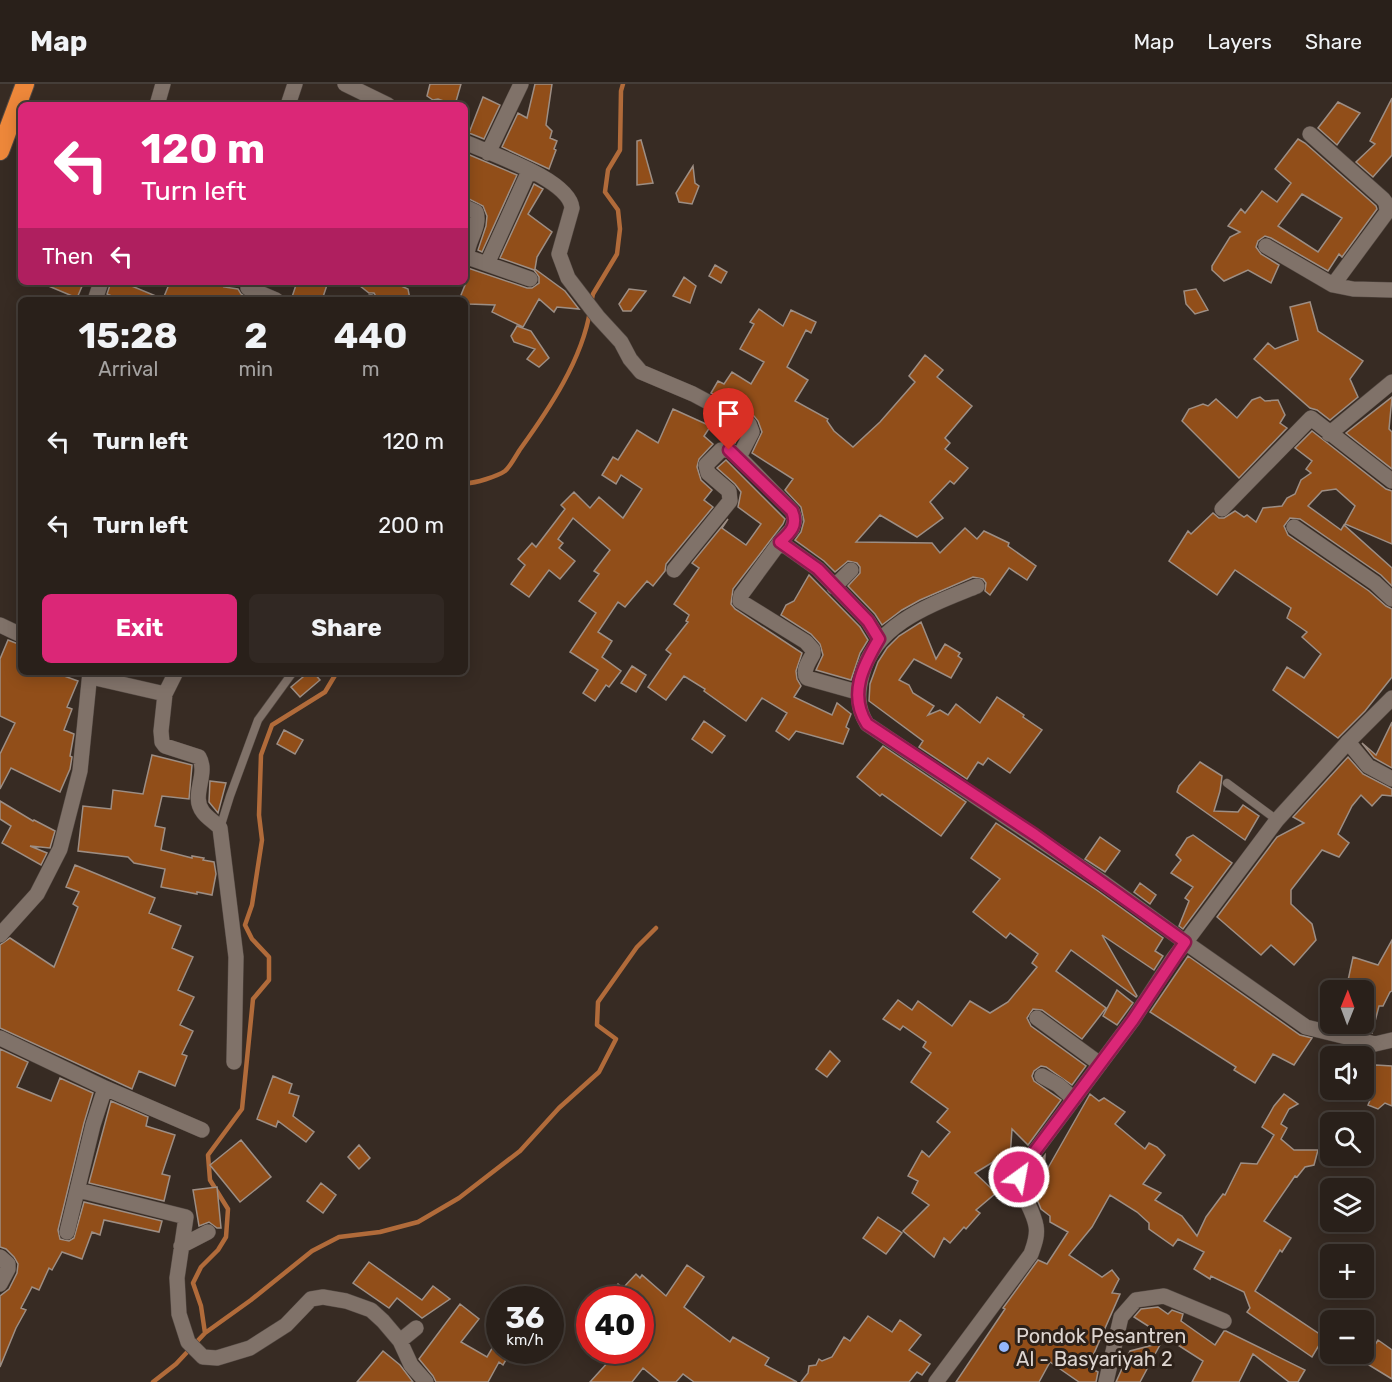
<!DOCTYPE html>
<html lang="en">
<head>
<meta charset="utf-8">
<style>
  :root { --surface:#29201a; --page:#312823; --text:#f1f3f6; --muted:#a5a3a2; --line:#453e39; --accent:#db2777 }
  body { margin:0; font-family:Rubik,sans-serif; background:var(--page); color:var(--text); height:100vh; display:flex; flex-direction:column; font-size:22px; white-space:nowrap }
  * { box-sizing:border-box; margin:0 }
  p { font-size:20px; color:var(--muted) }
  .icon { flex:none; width:33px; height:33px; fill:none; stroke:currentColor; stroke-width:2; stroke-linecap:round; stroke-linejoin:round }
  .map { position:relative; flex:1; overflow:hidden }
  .panel { position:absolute; left:18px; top:213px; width:450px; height:378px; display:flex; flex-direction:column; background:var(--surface); border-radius:9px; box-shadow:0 3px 15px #0003,0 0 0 2px var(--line) }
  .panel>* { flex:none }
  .banner { position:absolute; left:18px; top:18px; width:450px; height:183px; border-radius:9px; box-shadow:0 3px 15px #0003,0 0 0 2px var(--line); background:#db2777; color:#fff; overflow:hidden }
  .needle { width:39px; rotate:1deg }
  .controls { position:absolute; left:1320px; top:896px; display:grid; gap:12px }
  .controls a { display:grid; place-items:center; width:54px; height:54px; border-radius:9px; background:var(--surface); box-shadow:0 3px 15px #0003,0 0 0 2px var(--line); font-size:30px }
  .speed { position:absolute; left:486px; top:1202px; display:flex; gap:12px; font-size:30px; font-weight:700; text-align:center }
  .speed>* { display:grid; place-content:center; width:78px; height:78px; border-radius:50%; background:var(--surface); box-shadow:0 3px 15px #0003,0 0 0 2px var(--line); line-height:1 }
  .speed small { font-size:15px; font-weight:400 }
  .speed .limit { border:9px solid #d22; background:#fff; color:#111 }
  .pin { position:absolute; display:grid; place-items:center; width:51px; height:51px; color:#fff; margin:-62px -26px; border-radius:50% 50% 50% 0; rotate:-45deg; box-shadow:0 0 6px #0007 }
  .pin .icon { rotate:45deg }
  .me { position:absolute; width:66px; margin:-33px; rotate:32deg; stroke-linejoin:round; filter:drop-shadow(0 0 4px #0008) }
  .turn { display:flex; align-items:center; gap:21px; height:126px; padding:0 24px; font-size:27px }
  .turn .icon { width:78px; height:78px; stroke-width:2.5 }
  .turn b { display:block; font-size:42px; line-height:51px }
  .then { display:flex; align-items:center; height:57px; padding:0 24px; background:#0003; gap:12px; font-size:22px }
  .eta { display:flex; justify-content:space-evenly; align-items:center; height:102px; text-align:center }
  .eta b { font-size:36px; font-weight:700; line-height:42px }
  .cta { display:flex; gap:12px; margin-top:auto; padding:12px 24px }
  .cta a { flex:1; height:69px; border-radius:9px; background:var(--accent); color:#fff; font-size:24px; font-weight:700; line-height:69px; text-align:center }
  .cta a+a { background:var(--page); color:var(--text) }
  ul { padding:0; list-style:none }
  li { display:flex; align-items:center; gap:18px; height:84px; padding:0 24px }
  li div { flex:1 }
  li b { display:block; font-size:22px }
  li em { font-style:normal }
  header { display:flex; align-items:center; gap:36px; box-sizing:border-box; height:84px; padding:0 30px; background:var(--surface); border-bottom:2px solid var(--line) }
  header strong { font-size:28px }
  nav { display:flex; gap:33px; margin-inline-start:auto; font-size:21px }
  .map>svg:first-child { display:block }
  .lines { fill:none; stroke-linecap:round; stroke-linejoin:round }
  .stream { stroke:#b16b3a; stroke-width:4.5 }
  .building { fill:#914e19; stroke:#9d8e84; stroke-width:1.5; fill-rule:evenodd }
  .lane-casing { stroke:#534943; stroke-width:9 }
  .street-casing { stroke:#534943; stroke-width:16 }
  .secondary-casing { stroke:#534943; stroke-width:16 }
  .highway-casing { stroke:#534943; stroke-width:20 }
  .lane { stroke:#807269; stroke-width:8 }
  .street { stroke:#807269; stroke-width:15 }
  .secondary { stroke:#807269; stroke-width:15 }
  .highway { stroke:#ed873a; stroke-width:18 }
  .route-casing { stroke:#8e194d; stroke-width:15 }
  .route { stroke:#db2777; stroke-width:10 }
  .poi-dot { fill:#94b7fd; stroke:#2d2119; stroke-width:2 }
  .labels { text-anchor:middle; stroke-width:6; stroke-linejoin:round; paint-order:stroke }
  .poi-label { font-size:20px; fill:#ddd5d0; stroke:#2d2119; text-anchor:start }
</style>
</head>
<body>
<header>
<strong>Map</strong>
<nav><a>Map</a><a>Layers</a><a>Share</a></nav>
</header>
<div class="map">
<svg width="1392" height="1298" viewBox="0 0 1392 1298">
  <rect width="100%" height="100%" fill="#372b23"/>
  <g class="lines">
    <path class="stream" d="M591,219l2,-9 24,-40 3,-25 -2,-19 -13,-18 3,-22 12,-20 1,-59 2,-7
      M465,399c9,1 33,-7 40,-12 6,-5 11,-16 16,-23 28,-39 61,-88 69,-137
      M205,1249l46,-33 61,-49 27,-14 41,-5 38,-10 41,-24 61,-47 39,-43 40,-36 17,-33 -19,-14 1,-23 39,-55 19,-19
      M153,1298l23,-18 29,-31 -4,-27 -8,-23 8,-16 17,-17 8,-13 2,-28 -18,-29 -2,-25 34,-46 11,-110 16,-19v-23l-17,-18 -7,-14 7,-20 10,-65 -3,-25 2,-60 11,-30 53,-33 12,-20"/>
  </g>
  <path class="building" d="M430,0h31l-6,21 -17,-6 -5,1 -6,-4z
    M535,0h17l-6,41 6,6 -2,7 7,3 -3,8 2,1 -7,19 -47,-22 16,-34 9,5z
    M483,13l17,8 -16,34 -15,-6z
    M1392,14v57l-19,22 -17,-15 19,-18 -5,-3z
    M1338,18l22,11 -23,32 -19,-17z
    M1298,55l7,4 71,63 1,3 -35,48 -3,-3 -11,17 -57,-33 -6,-2 -7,5 -2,6 5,7 18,11 -8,18 -23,-13 -24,11 -12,-11v-4l18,-29 10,-5 -12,-6 13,-17 4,4 17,-22 15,11 14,-19 -16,-14zM1302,110l40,24 -24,34 -40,-26z
    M641,56l12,43 -16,2v-44z
    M465,69l52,22 -35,77 -4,-2 8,-24 1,-10 -4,-10 -18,-9z
    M693,82l2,17 4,3 -7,18 -13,-2 -3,-9z
    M534,100l9,5 -15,25 24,18 -15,25 -2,12 30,22 14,18 -22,-2 -3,5 -15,-13 -16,28 -31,-15 3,-7 -26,-1 -4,-1v-3h-6l6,-15v-18l62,21h5l7,-5v-6l-5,-7 -34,-12z
    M715,181l12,7 -6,11 -12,-7z
    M684,193l12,9 -6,17 -17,-7z
    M39,198h52l-2,4 -6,-2 -6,14z
    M111,198h11l41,17 7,-17h56l-2,5 14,2 3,5 10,6h-130l-14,-6z
    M297,198h31l-6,18h-31z
    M355,198h49l-3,4 7,3 2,10 -32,1 -4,-7h-5z
    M629,205l17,2 -15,20h-8l-4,-7z
    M1196,205l12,21 -13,4 -9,-10 -2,-13z
    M1310,218l8,29 45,30 -13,18 8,18 -28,23 -13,-10 -7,-2 -56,-49 14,-16 7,6 23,-9 -8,-33z
    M759,225l24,17 8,-16 25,12 -5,11 -5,-3 -19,37 21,13 -13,21 33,18 -1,2 7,10 19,16 27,-25 35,-40 -6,-6 16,-21 18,15 -6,7 35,29 -27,32 5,5 -5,6 23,19 -14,16 -4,-3 -20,21 13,16 -26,19 -37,-22 -24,27 76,1 8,10 25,-25 12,11 7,-8 25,12 -1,3 28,20 -9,14 -18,-12 -19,27 -5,-4 1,-8 -3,-4 -10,-2 -53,23 -18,10 -20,15 -7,-11 -27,-28 12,-13v-6l-3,-4 -9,-2 -13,11 -11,-11 -29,-21 6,-8 3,-11 -3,-14 -16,-17 8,-11 -41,-26 10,-21 -4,-11 -4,-5 -43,-23 7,-12 6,3 8,-12 19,12 13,-22 -24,-13 14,-25 -4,-2z
    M517,242l14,5 18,27 -10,9 -12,-8 8,-10 -21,-7 -3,-6z
    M1260,313l5,4 13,-1 7,15 -5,8 7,5 -48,50 -57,-57 7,-12 14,-5 5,2 8,-7 21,19 15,-18z
    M1392,313l-3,32 3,3v37l-46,-36z
    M673,325l33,15 5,-9 30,16 -6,12 -25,-16 -6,9 9,8 -14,15 -2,8 4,13 11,10 -8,10 9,7 -47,57 -1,7 -12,15 -6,-5 -22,26 -7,-5 -20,30 14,9 -10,16 19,14 -12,16 -3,-2 -11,16 -12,-8 15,-23 -28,-18 26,-39 -17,-12 20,-27 -5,-3 16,-21 -37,-32 -15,21 5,4 -4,5 16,13 -15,18 -11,-9 -20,27 -18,-13 14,-19 -7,-6 14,-16 4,4 29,-38 -4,-4 13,-13 16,16 9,-11 24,21 19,-29 -21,-14 -5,9 -14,-9 11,-18 5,3 19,-30 21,13z
    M1312,347l74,58 6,2v53l-47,-20 10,-18 -19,-17 -14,2 -14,15 33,24 3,-5 48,43v18l-11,-11 -81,-56 -10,-1 -6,8 4,9 81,56 17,15 6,3v68l-27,34 -27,27 -65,-48 14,-23 17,11 17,-24 -19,-17 5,-5 -20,-14 4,-10 -56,-38 -18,25 -48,-34 19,-30 3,3 22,-21 6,5h5l11,-7 9,6 3,-2 9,7 7,-14 19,-2 5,-8 8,-4 6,-14 10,-7 -5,-4 6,-8 -17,-13z
    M726,376l59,59 -2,5 -50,65 -2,15 4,5 67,44 -6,18 1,8 4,7 -7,11 38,18 5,-12 14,11 -5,13 3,2 -6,15 -47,-13 -7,9 -13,-9 11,-18 -25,-15 -16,23 -42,-30 1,-2 -21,-13 -18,24 -18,-13 23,-33 -5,-4 22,-28 -2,-1 3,-6 -15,-11 25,-36 -7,-5 36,-44 -6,9 24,17 15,-21 -23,-17 3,-15 -6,-8 -18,-16z
    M809,491l51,52 8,13 -8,13 -9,27 -35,-10 7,-15 -3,-11 -9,-10 -30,-19 5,-10 8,-4z
    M921,538l15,37 9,-15 15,9 -2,3 4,3 -11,19 -37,-19 -15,21 10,5 4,8 21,13 -6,9 12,-5 8,5 8,-11 24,19 17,-26 27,18 -1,2 19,13 -32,43 -22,-15 -5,7 -5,-3 -11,17 -48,-32 4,-6 -54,-40 1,-17 8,-22 9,-14 12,-12z
    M8,556l13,5v27h32l25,9 -11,26 5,2 -8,21 10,4 -4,22 2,1 -2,12 -10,23 -49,-24 -11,21v-35l15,-31 -15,-7v-57z
    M632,582l14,9 -10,17 -15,-9z
    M309,588h4l7,8 -20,17 -9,-10z
    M704,637l21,15 -13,17 -20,-14z
    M1392,638v46l-18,-10 -12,-15 14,12z
    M284,646l19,10 -8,14 -18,-10z
    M883,662l83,56 -25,34 -59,-42 -2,2 -23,-19z
    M152,671l40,10 -3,34 -27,-3 -7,30 10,2 -4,22 31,8v-2l12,2 -1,2 11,2 2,12 -4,21 -15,-3v2l-36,-7 4,-18 -31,-6 -6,-6 -50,-6 5,-45 28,3 2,-19 30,4z
    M1348,673l15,17 29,15v7l-10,-1 -10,11 -11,-11 -9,11 -14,28 11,9 -10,14 -17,-7 -31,40v14l21,20 4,16 -22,25 -23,-20 -10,10 -44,-38 60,-80 27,-14 -11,-6z
    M1200,678l22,14 -2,15 -6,20 24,1 5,-7 16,11 -14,24 -68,-48 2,-6z
    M210,697l16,2 -8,30 -9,-11z
    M0,717l33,20 1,-1 21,11 -5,17 -20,-2 17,7 -6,12 -39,-22 9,-17 -11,-7z
    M996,739l102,68 65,47 -8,13 8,5 -9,14 -52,-35 35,61 -1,1 -65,-47 -15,21 50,37 -24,31 -40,-29 -9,-1 -6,9 4,8 55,40 -14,19 -26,-18 -5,-1 -7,5 -2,5 2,5 27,19 -33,45 -16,-16 -2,29 -7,6 -5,-5 -23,14 21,20 -20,17 4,3 -14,16 -2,-2 -14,16 -6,-5 -10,19 -31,-26 26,-26 -17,-12 6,-12 -10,-5 14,-25 7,6 21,-25 -13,-10 11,-13 -37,-27 20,-29 -8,-6 3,-5 -23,-16 -3,4 -17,-11 15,-19 14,10 6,-9 34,25 18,-25 20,12 18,-11 29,-35 -5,-4 6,-9 -28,-21 -4,5 -33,-26 27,-33 -29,-21z
    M1193,751l39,28 -49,66 -4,-3 10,-25 -4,-3 8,-11 -22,-14 10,-13 -5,-5 11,-17z
    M1100,753l20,14 -15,21 -20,-13z
    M75,781l80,33 -6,15 32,13 -9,22 21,9 -15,33 16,7 -14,28 13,6 -11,23 5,2 -12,30 -36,-15 -7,18 -132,-61v-83l10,-7 44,29 24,-60 -5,-3 6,-12 -13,-5z
    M1140,799l16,12 -6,9 -16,-12z
    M1392,856v51l-2,1 -7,14h-4l-7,27 -8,-2v-41h-18l7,-33 25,8z
    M1188,872l112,79 12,3 -18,27 -21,-11 -18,29 -21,-13 2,-3 -86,-55z
    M1117,906l16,13 -16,22 -14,-9z
    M0,965l28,13 -11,25 34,14 9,-23 33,15 -9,30 -26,107 2,9 9,2 5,-3 10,-36 78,19 -3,11 -55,-12 -4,15 -8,-3 -10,27 -20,-7 -10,18 -3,-2 -10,22 -7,-3 -11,21 5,2 -10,18 -16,39v-71l9,-7 8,-16 1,-9 -4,-7 -8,-8 -6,-2z
    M830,967l10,10 -13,16 -11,-8z
    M1376,981l16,1v40l-7,-3 -7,6 -10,-4 7,-17 -11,-5 2,-10z
    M273,992l19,8 -3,9 10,3 -6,20 21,16 -8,10 -28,-21 -2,6 -19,-8z
    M1090,1010l9,7 5,-3 21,14 -10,12 30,25 4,-6 8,4 8,8 -22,29 18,9 -6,7 27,16 15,20 9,-19 17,-23 2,1 16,-32 16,1 17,-29 -12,-8 12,-21 10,-12 14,10 -9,5 -8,15 6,4 -6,11 13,11h24l-4,15 -9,2 -8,10 -2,-1 -31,45 27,17 -9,14 -2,-2 -25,41 69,46 -12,20 -65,-45 3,-4 -6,-16 -33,-16 -1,3 -16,-10 10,-17 -26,-13 -5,7 -24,-17v-6l-12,-11 -27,-17 -18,32 -23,28 33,22 10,-7 7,9 -7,14 8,1 -32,73 10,5 -2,10h-17l-29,-20 -11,20h-83l49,-73 -2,-1 35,-48 9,4 21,-32 -18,-10v-6l-9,-7 -4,-10 2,-6 -7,-4 -2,-11v-4l15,-19 -1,20z
    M111,1017l37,16 -2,9 29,9 -13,39 8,2 -6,25 -75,-18z
    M241,1056l30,37 -31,25 -30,-37z
    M359,1061l11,13 -11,11 -11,-12z
    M321,1099l15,12 -13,18 -16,-12z
    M217,1103l4,41h-4l-8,-6 -10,4 -6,-36z
    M878,1133l24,16 -16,21 -23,-16z
    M369,1178l53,38 11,-14 17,13 -28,19 -25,-20 -8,10 -36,-25z
    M687,1181l17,12 -20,30 46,35 3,-5 36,21 -4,7 32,17h-103l-11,-8 -7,8h-16l-17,-14 -11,14h-42l29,-32h21v-51h-34l12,-15 5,4 13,-14 4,4 2,-3 24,21z
    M460,1220l19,15 -18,23 26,15 7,-12 6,3v2l10,3 -7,12 -4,-3 -11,20h-52l-3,-6 -14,-17z
    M1158,1223l10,7 4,-4 11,4 -2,7 34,24 9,-14h2l79,39 -7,12h-9l-36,-28 -14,28h-47l11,-21 -69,-44 7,-8z
    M868,1232l24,16 8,-12 21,15 -12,15 21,14 -8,11 -5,-3 -8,10h-108l7,-9 1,-7 7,-1 3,-6 3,2 10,-4 12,-20 6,4z
    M1378,1256l14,10v29l-28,-17z
    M1161,1259l-21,39h-24l14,-31z
    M383,1267l17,14 13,17h-56z"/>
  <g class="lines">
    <g class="lane-casing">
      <path id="lane" d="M370,216l1,-2
        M1227,699l50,37
        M220,744l10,-32 28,-76 35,-48"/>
    </g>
    <g class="street-casing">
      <path id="street" d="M345,0l43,21
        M288,21l7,-21
        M1310,50l73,65 3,4 1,9 -54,73
        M465,58c25,12 104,37 107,66l-13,46 9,24 30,39 23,25 9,17 11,13 52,22 56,30 3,8 -13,25 53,54 3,8 -3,10 -12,13 -39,53 -1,6 66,41 7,8v4c-4,7 -11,17 -6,24l50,14
        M488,69l33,-69
        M465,123l11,5c5,15 -10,30 -9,45l63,22
        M1266,162l67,39 20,4 39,1
        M487,180l42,-93
        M248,204l28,12
        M1329,350l63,-52
        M1222,425l89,-91 81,63
        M1294,443l81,56 17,16
        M780,458l38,27 50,52 11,18
        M674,486l56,-69 -1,-10 -21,-18 -2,-8 15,-15h8l10,7
        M977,502c-44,18 -102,37 -115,89 -5,18 -5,33 5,49l237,159 81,59 121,85 69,17 17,-4
        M834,503l17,-17
        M0,541l21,10
        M176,588l-11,22 -4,37 1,11 3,4 34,11c10,17 -9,39 4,55 4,6 12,10 17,16l16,129 -2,105
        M91,593l74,17
        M1348,658l20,24 24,13
        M1037,934l63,46
        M0,954l105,50 97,42
        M1042,992l16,9 16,14
        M78,1106l108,27 -9,61 2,36 9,28 15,15 14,1 33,-10 36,-23 25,-26 12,-2 23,4 25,9 12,11 17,20 11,24 15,17
        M67,1148l26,-107 12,-37
        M181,1162l27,-14
        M0,1173l8,7v5l-8,15
        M400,1257l16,-13
        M1106,1298l15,-65 15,-17 28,-4 60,25"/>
    </g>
    <g class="secondary-casing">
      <path id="secondary" d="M157,21l6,-21
        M95,216l6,-18
        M0,851l37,-41 23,-45 20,-78 10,-99
        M936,1298l95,-128c3,-9 7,-18 5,-28 -3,-20 -21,-36 -15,-56l112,-150 40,-61 104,-139 71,-78 44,-44"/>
    </g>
    <g class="highway-casing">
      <path id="highway" d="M0,67l25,-67"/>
    </g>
    <use href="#lane" class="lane"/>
    <use href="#street" class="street"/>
    <use href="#secondary" class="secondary"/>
    <use href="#highway" class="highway"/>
  </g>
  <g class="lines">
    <g class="route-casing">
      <path id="route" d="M729,366l63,61c6,14 -1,21 -12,31l38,27 50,52 11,18c-16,27 -31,56 -12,85l168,111 150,107 -52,78 -112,150 -2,7"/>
    </g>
    <use href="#route" class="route"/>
  </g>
  <circle class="poi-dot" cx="1004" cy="1263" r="6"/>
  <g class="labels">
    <g class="poi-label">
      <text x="1016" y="1259">Pondok Pesantren<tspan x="1016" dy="23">Al - Basyariyah 2</tspan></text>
    </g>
  </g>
</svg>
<div class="controls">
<a><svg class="needle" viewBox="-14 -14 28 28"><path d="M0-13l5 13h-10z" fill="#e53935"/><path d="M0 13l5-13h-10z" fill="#a5a3a2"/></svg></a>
<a><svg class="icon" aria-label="sound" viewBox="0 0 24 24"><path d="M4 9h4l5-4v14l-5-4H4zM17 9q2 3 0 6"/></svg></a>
<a><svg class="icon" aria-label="search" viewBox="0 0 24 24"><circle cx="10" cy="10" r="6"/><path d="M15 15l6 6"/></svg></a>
<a><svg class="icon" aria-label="layers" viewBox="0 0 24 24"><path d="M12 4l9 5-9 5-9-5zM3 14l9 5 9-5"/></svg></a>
<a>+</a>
<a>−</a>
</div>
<div class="speed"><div>36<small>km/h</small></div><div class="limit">40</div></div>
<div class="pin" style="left:729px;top:366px;background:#d93025"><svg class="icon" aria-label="arrive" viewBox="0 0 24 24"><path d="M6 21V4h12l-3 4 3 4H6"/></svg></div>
<svg class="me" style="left:1019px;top:1093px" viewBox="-20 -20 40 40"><circle r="17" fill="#db2777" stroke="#fff" stroke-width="3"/><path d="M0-11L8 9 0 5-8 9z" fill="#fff"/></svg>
<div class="banner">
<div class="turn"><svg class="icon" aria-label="left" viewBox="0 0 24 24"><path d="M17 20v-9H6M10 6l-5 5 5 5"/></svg><div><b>120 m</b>Turn left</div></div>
<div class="then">Then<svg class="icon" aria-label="left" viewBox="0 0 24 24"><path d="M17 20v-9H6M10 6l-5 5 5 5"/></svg></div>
</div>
<section class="panel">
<div class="eta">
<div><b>15:28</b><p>Arrival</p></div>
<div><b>2</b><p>min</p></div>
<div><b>440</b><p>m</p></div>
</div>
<ul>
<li><svg class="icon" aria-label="left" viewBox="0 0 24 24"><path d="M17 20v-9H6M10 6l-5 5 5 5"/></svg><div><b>Turn left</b></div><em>120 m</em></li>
<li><svg class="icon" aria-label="left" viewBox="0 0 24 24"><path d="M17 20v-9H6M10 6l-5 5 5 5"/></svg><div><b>Turn left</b></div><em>200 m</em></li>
</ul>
<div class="cta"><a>Exit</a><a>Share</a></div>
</section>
</div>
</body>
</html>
